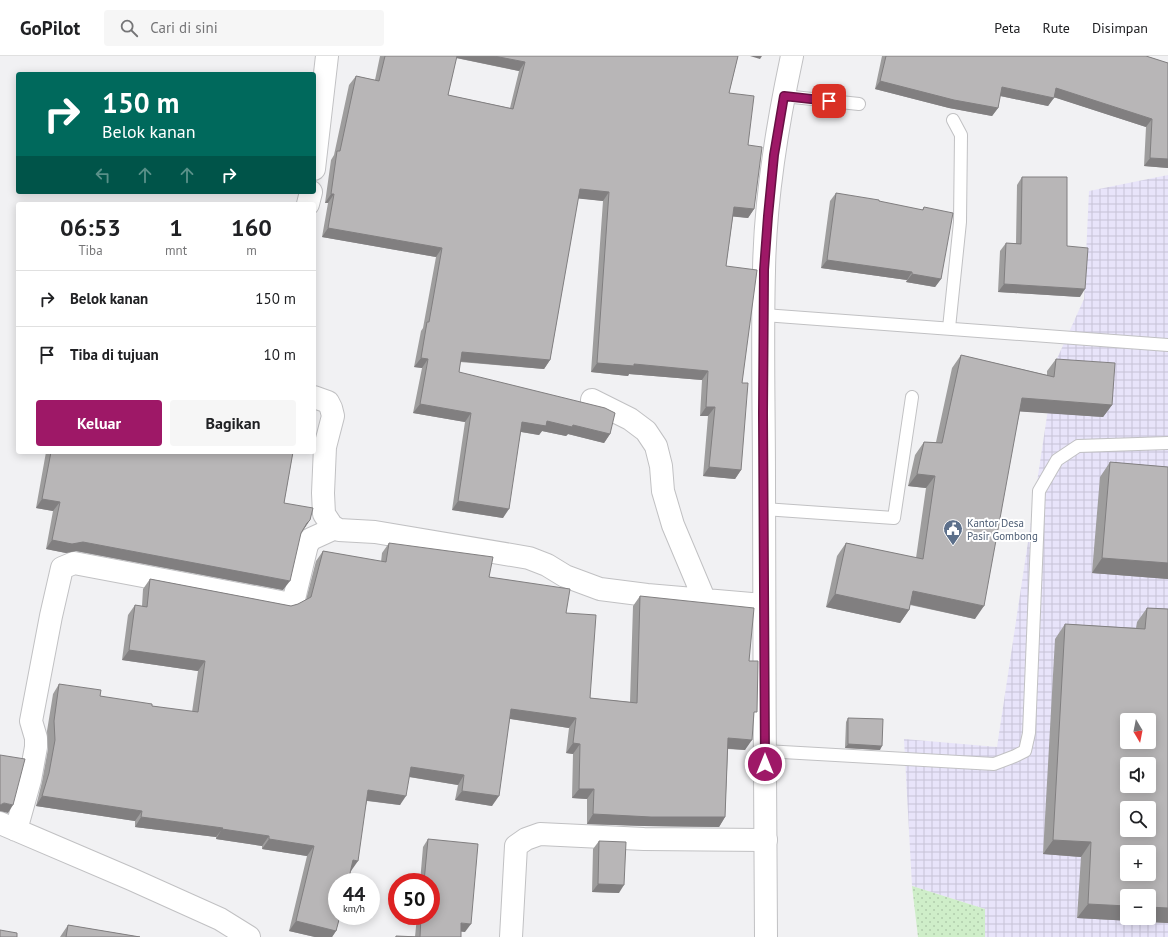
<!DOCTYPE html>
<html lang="id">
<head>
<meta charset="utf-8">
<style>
  :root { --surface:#fff; --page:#f6f6f6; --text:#202124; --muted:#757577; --line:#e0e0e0; --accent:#9e1867 }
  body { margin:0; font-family:"PT Sans",sans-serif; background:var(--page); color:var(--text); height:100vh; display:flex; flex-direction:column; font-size:15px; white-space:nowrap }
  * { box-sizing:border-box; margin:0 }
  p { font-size:13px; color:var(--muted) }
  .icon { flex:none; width:22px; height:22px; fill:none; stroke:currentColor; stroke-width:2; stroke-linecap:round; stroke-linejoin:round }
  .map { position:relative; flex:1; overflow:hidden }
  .details { position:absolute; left:16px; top:146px; width:300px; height:252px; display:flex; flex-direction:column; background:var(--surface); border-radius:4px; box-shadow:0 2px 10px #0003 }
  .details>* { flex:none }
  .banner { position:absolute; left:16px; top:16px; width:300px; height:122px; border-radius:4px; box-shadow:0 2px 10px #0003; background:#00695c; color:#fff; overflow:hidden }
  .needle { width:26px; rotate:170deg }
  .controls { position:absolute; left:1120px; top:657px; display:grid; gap:8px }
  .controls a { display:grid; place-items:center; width:36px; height:36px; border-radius:4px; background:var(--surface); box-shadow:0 2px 10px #0003; font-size:20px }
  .speed { position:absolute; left:328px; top:817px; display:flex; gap:8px; font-size:20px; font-weight:700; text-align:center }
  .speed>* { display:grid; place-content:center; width:52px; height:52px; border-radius:50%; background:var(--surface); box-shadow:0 2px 10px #0003; line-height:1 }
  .speed small { font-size:10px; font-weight:400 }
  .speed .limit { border:6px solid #d22; background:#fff; color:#111 }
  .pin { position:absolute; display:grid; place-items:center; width:34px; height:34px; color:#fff; margin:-17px; border-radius:8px; box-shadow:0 2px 6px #0006 }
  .me { position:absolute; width:44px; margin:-22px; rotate:0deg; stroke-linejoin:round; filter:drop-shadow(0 0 3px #0008) }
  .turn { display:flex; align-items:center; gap:14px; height:84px; padding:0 20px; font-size:18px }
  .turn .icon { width:52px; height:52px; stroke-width:2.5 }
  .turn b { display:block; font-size:28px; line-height:34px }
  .lanes { display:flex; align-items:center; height:38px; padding:0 20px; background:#0003; justify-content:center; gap:20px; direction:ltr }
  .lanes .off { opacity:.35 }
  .eta { display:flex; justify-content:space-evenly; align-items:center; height:68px; text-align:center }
  .eta b { font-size:24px; font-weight:600; line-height:28px }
  .button { display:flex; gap:8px; margin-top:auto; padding:8px 20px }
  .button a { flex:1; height:46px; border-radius:4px; background:var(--accent); color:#fff; font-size:16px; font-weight:600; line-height:46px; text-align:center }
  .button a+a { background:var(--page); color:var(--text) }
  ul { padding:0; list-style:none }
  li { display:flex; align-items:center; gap:12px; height:56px; padding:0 20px; border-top:1px solid var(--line) }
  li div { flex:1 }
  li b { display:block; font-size:15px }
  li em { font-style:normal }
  header { display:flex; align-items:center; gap:24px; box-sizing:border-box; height:56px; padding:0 20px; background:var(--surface); border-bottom:1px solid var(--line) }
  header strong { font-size:19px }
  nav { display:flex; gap:22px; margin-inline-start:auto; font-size:14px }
  .search { width:280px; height:36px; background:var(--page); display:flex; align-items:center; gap:10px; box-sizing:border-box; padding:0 14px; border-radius:4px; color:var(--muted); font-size:15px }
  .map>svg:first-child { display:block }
  .industrial { fill:url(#industrial-grid); fill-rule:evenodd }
  .grass { fill:url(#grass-dots) }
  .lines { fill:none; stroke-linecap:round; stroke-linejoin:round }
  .service-casing { stroke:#c1c1c3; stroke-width:14 }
  .minor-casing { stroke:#c1c1c3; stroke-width:24 }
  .secondary-casing { stroke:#c1c1c3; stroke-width:24 }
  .service { stroke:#fff; stroke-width:12 }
  .minor { stroke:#fff; stroke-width:22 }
  .secondary { stroke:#fff; stroke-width:22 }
  .wall { fill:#9e9d9d; fill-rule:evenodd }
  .shaded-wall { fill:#817f80 }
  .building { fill:#b8b6b7; stroke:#817f80; fill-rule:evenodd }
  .route-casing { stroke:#671043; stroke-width:10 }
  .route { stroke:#9e1867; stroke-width:7 }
  .labels { text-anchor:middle; stroke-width:4; stroke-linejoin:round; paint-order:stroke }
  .service-label { font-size:11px; fill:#4e5e75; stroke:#fff; text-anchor:start }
</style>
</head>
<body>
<header>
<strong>GoPilot</strong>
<div class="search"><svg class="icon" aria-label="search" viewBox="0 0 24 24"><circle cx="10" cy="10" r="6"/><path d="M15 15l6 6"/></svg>Cari di sini</div>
<nav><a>Peta</a><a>Rute</a><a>Disimpan</a></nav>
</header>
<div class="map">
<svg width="1168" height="881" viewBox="0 0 1168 881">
  <defs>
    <pattern id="industrial-grid" width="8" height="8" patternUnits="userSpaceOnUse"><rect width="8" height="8" fill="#e8e4fa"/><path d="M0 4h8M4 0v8" fill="none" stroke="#c7c3d6"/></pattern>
    <pattern id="grass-dots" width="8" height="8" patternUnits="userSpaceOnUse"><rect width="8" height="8" fill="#cfeec9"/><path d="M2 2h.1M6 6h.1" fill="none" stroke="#b1ccac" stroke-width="1.8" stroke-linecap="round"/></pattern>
  </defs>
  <rect width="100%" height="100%" fill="#f1f1f3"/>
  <path class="industrial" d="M1168,119v762h-183v-28l-73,-23 -8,-147 93,8 58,-384 29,-64 5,-108zM1127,664h22v22h-22zM1127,708h22v22h-22zM1127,752h22v22h-22zM1127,796h22v22h-22zM1127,840h22v22h-22z"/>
  <path class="grass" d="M912,830l73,23v28h-67z"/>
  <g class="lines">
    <g class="service-casing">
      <path id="service" d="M784,40l75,8
        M764,259l404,30
        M949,272l11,-106 1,-87 -8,-15
        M764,453l130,9 18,-121
        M765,695l229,13 21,-8 10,-5 4,-18 10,-242 18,-31 21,-14 90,-3"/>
    </g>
    <g class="minor-casing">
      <path id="minor" d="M314,113l13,-113
        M308,148l3,-12
        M314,341l14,5 3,6 2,8 -8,31 -2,46 1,21 8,12 7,4 36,2 154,26 18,7 18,11 35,13 47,6 117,10
        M592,344l38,19 16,12 10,15 5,20 2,25 10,34 32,76
        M0,767l131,56 89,40 29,18
        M16,774l14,-50 6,-33v-9l-5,-17 20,-105 11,-48 12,-5 212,40 8,-4 13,-54 4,-6 24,-11
        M511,881l5,-91 10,-7 14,-5 104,5 122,1"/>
    </g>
    <g class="secondary-casing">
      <path id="secondary" d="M766,881c-1,-152 -2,-305 -2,-457 0,-70 -2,-139 0,-209 1,-72 13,-145 28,-215"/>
    </g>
    <use href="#service" class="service"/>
    <use href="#minor" class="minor"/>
    <use href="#secondary" class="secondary"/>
  </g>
  <path class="wall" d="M380,0h358l-9,37 19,52 6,64 -6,9 -15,-2 -7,50 16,117 -1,87 -6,9 -32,-3 5,-60h-8l2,-36 -73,-6 -1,2 -37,-4 12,-171 -25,-3 -28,162 -6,9 -84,-7 -1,10 151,62 -6,9 -36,-9 -2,2 -24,-5 -3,4 -18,-3 -18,86 -51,-8 13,-88 -52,-9 9,-45 -8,-1 7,-36 2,-3 13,-71 -114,-20 6,-34h-3l6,-43 3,-5 15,-70 7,-9 19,4zM456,2l63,13 -9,37 -62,-13z
    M882,0h264l22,7v105l-24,-2 2,-39 -92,-30 -6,9 -48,-10 -2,12 -6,8 -43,-8 -74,-19z
    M1022,121l45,69 13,51 -82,-5 2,-41 6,-8h10l1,-58z
    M836,137l86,17 2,-3 17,72 -6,8 -29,-5 1,-2 -86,-12 9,-67z
    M961,299l86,20v-4l9,-12 56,46 -9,12 -83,-6 -45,208 -65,-14 -1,5 -9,13 -74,-16 11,-51 9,-13 70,15 10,-70 -18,-2 7,-31 9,-13h12l16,-74z
    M46,396h247l-9,51 26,17 -9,13 -18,57 -207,-39 -10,2 -20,-4 7,-38 -17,-3z
    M1110,406l58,5v112l-76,-6 8,-96z
    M389,487l100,34 77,36 24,85 40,4 3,-96 7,-10 109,65 5,55 -9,34 -17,-1 -3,68 -6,10 -75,-1 -57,-2v-25l-15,-1 1,-44 -7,-1 3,-25 -59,-9 -18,87 -37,-6 3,-15 -49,-8 -9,28 -33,-4 -16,70 -15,60 -4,6h-17l-26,-6 18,-75 -45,-7v-3l-46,-7v-2l-81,-10v-6l-99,-15 6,-24 6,-33 -1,-18 6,-37 6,-10 41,12 52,10 40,6 6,-41 -76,-11 6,-45 7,-10 7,1 1,-17 7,-10 141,27 7,-2 8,-4 10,-39 7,-10 58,11 1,-9z
    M1147,552l21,1v314l-91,-5 4,-61 -38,-3 12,-215 10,-15 71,4 1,-6z
    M848,662l32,32 -35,-2 1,-26z
    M428,783l37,93 -4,-1v6h-66l1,-1 19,1 2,-21h14v-34h-11l3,-35z
    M599,785l20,52 -27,-1 1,-43z
    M68,869l72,12h-80z"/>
  <path class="shaded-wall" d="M453,0h41l31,6 -6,9 -67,-14z
    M750,0h12l-2,3z
    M880,25l118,27 -6,8 -43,-8 -74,-19z
    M1002,31l52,11 -6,8 -52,-11z
    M1056,32l96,31 -6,8 -96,-31z
    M1150,102l18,1v9l-24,-2z
    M580,133l29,3 -6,9 -30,-3z
    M331,138h3l-6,9h-3z
    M734,151l20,2 -6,9 -21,-2z
    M328,172l114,20 -6,9 -114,-20z
    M827,204l85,12 -5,8 -86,-12z
    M912,218l29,5 -6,8 -29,-5z
    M1004,228l81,5 -5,8 -82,-5z
    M462,296l88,8 -6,9 -88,-8z
    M421,302l7,1 -6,9 -8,-1z
    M597,307l37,1 74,7 -6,9 -73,-6 -1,2 -37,-4z
    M1022,342l90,7 -9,12 -90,-6z
    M420,348l51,9 -6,9 -52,-9z
    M706,351h9l-7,9h-8z
    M547,365l26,4 37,9 -6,9 -36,-9 -2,2 -24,-5 -3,4 -23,-4 6,-9z
    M709,411l32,3 -6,9 -32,-3z
    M917,418l18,2 -9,12 -18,-2z
    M42,443l18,3 -7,9 -17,-3z
    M458,445l51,8 -6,9 -51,-8z
    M310,464l-6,9 -3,3 6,-9z
    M52,484l31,2 207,39 -7,9 -207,-39 -10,2 -20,-4z
    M1102,502l66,5v16l-76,-6z
    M913,535l71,15 -9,13 -71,-16z
    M835,538l74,16 -9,13 -74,-16z
    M129,594l76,11 -7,10 -76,-11z
    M511,653l65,9 -7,10 -64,-10z
    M728,682l24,2 -7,10 -24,-2z
    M573,687l7,1 -7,10 -7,-1z
    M848,688l34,2 -2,4 -35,-2z
    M411,711l53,8 -6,10 -54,-9z
    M579,733h15l-7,10 -15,-1z
    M368,734l38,6 -6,9 -38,-5z
    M462,735l37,5 -7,10 -37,-6z
    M42,740l100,15 -7,10 -99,-15z
    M4,747l9,2 -5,8 -8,-2v-6z
    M593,758l132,3 -6,10 -75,-1 -57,-2z
    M141,761l82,11 -7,9 -81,-10z
    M222,773l47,7 -7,10 -46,-7z
    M269,783l45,7 -7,10 -45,-7z
    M1053,784l38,2 -10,15 -38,-3z
    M353,804l5,1 -7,10 -5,-1z
    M598,828l26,1 -5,8 -27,-1z
    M1088,848l39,2v12h22v-11l19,1v15l-91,-5z
    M296,865l40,10 -4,6h-17l-26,-6z
    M461,867l10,1 -6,8 -10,-1z"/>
  <path class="building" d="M385,0h72l-9,39 65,14 12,-47 -31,-6h244l-9,37 25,3 -6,49 14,2 -8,62 -20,-2 -8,59 31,4 -15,113h6l-7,87 -32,-3 6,-60h-9l2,-36 -74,-7v2l-37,-3 12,-171 -29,-3 -30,171 -88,-8 -3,20 146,36 10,5 -5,21 -37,-9 -1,2 -25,-6 -1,5 -24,-4 -13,87 -51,-8 13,-88 -51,-9 8,-45 -7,-1 6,-36h2l13,-74 -114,-20 6,-34h-3l6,-43h3l16,-75 23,5z
    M886,0h260l22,7v96l-18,-1 2,-39 -96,-31 -2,10 -52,-11 -4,21 -44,-8 -74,-19z
    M1022,121h45v69l21,2 -3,41 -81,-5 2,-41 15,1z
    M836,137l43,7v1l44,9 1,-3 29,6 -12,66 -29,-5v-2l-85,-12z
    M961,299l93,22 2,-18 59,4 -3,42 -90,-7 -38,208 -71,-15 -4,19 -74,-16 11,-51 77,16 12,-83 -18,-2 7,-32 18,1z
    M51,396h242l-9,51 29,5 -3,12 -3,3 -6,10 -11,48 -207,-39 -11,2 -20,-4 8,-38 -18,-3z
    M1110,406l58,5v96l-66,-5z
    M389,487l104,14 -4,20 81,12 -4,24 30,2 -6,83 47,5 3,-107 114,12 -5,53h9l-1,51h-3l-2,28 -24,-2 -3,79h-74l-58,-3 1,-25h-15l1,-45 -7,-1 3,-25 -65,-9 -12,87 -37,-5 2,-16 -53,-8 -5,29 -38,-6 -10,71 -5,-1 -5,22h-11v34h3l-4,15 -40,-10 18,-75 -45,-7v-3l-47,-7 1,-1 -82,-11 1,-6 -100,-15 7,-23 6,-33 -1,-19 5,-37 42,6 -1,6 52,8v2l46,6 7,-51 -76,-11 6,-45 12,2 3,-28 141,27 7,-2 13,-7 12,-46 63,11z
    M1147,552l21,1v299l-19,-1v-11h-22v10l-39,-2 3,-62 -38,-2 12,-216 80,5zM1127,664h22v22h-22zM1127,708h22v22h-22zM1127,752h22v22h-22zM1127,796h22v22h-22z
    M848,662l35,1 -1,27 -34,-2z
    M0,699l25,4 -12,46 -9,-2 -4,2z
    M428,783l50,5 -7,80 -10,-1v14h-65v-1l24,1 1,-21h10v-34h-7z
    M599,785l27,1 -2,43 -26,-1z
    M68,869l72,12h-74z
    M0,874l17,3v4h-17z"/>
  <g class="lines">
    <g class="route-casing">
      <path id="route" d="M765,708l-2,-351 1,-143 4,-54 6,-61 10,-59 45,5"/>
    </g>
    <use href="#route" class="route"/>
  </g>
  <defs>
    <g id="civic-pin" transform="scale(1)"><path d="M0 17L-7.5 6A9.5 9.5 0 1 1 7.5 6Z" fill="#5c6f8a" stroke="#fff"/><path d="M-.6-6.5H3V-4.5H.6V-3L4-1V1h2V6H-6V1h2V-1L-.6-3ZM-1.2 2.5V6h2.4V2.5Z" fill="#fff"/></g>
  </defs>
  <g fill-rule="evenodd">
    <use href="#civic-pin" x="953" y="473"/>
  </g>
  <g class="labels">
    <g class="service-label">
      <text x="967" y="471">Kantor Desa<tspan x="967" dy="13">Pasir Gombong</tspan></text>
    </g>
  </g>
</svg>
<div class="controls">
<a><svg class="needle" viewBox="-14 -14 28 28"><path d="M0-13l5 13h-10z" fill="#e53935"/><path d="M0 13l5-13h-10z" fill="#757577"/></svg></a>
<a><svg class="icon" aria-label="sound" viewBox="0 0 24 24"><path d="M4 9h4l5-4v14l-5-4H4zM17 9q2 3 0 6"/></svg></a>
<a><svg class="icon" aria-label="search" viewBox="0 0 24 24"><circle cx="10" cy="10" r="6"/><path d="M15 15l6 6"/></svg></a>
<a>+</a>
<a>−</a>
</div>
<div class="speed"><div>44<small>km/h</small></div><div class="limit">50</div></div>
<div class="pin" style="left:829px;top:45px;background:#d93025"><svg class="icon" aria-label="arrive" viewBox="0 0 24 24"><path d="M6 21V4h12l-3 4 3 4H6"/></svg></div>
<svg class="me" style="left:765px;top:708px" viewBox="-20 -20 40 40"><circle r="17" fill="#9e1867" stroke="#fff" stroke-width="3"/><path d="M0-11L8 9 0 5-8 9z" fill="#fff"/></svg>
<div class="banner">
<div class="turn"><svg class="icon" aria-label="right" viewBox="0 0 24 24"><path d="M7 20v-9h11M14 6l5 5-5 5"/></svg><div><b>150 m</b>Belok kanan</div></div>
<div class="lanes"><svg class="icon off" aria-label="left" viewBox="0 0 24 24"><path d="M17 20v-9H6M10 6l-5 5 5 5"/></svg><svg class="icon off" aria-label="ahead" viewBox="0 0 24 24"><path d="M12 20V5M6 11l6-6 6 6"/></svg><svg class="icon off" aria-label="ahead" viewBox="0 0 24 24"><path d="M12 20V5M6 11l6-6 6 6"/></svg><svg class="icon" aria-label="right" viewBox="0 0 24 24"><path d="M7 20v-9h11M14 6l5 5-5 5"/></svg></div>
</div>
<section class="details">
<div class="eta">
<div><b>06:53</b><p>Tiba</p></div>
<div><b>1</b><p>mnt</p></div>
<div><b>160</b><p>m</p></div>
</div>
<ul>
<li><svg class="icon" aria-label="right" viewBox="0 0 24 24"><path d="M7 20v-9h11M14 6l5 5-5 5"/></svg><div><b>Belok kanan</b></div><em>150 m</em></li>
<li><svg class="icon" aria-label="arrive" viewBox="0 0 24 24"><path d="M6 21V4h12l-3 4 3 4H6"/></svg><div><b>Tiba di tujuan</b></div><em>10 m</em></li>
</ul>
<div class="button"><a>Keluar</a><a>Bagikan</a></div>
</section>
</div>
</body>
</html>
